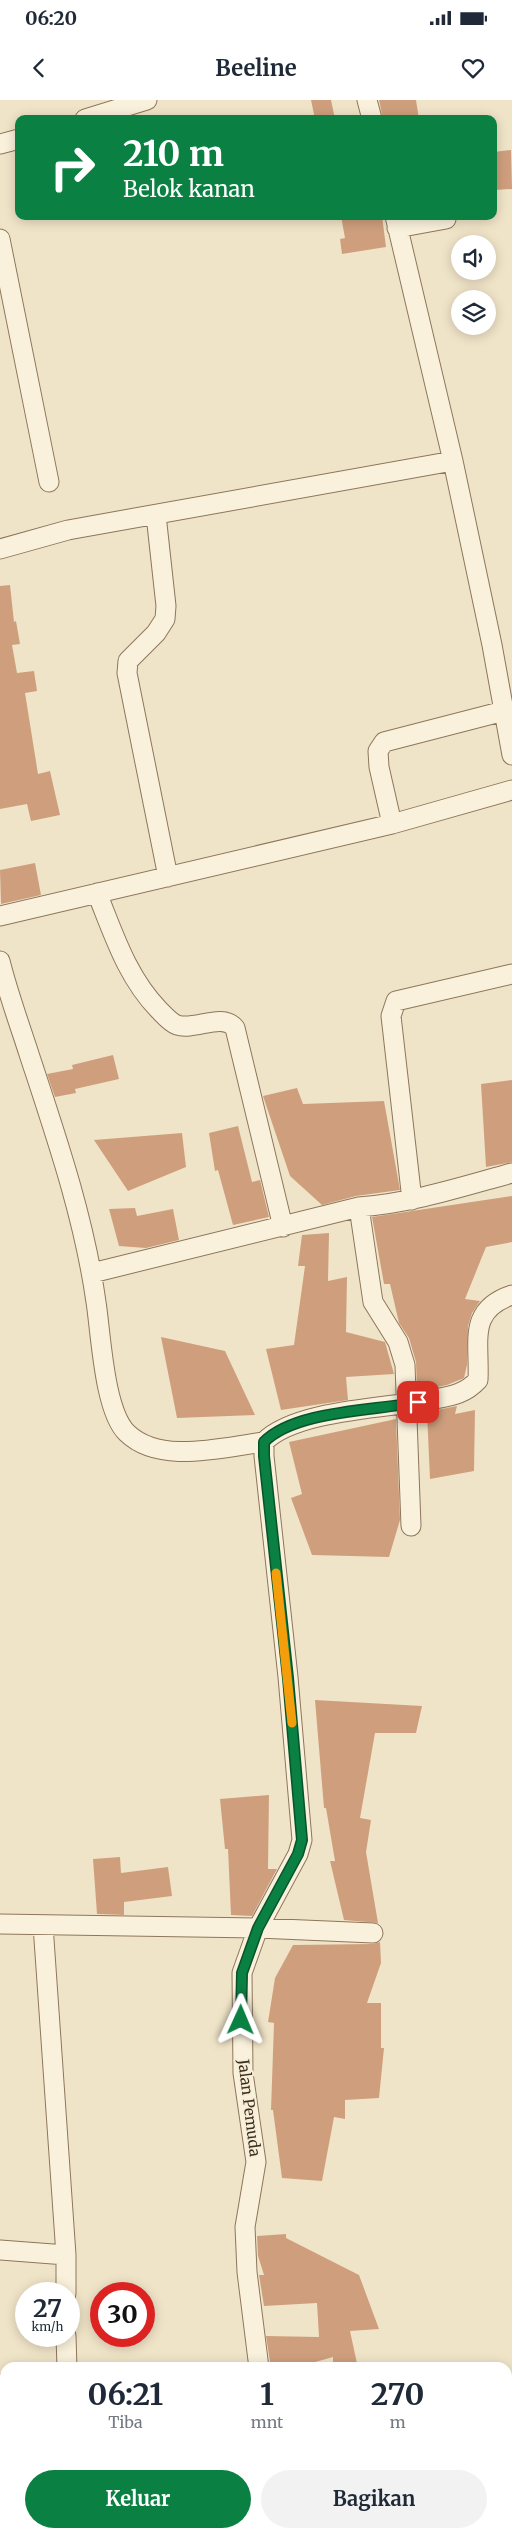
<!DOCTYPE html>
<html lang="id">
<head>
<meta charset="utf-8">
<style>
  :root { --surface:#fff; --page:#f2f2f3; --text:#1f2937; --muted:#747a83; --accent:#0b8043 }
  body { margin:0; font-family:Merriweather,serif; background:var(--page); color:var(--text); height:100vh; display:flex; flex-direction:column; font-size:19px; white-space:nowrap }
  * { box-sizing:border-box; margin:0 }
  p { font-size:16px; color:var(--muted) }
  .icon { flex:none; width:28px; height:28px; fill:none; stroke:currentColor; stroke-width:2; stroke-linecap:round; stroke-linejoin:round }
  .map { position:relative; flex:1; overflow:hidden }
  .details { position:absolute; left:0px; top:2262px; width:512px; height:176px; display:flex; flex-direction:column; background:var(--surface); border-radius:15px 15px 0 0; box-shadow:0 2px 12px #0003 }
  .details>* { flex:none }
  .top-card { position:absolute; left:15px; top:15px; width:482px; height:105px; border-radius:10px; box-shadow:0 2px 12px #0003; background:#0b8043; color:#fff; overflow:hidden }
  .controls { position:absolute; left:451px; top:135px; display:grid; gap:10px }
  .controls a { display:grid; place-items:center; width:45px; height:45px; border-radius:50%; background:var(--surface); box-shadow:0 2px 12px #0003; font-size:25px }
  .speed { position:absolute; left:15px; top:2182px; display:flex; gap:10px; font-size:25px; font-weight:700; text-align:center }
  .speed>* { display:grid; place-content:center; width:65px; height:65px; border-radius:50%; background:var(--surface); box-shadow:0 2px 12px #0003; line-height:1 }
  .speed small { font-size:12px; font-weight:400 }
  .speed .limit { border:8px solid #d22; background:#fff; color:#111 }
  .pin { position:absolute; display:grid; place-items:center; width:42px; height:42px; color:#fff; margin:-21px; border-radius:10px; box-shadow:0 2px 8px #0006 }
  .me { position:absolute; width:55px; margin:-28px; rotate:1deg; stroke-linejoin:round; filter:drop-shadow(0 0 4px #0008) }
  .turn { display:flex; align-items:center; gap:18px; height:105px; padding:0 25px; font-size:22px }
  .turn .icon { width:65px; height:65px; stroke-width:2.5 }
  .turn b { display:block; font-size:35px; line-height:42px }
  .eta { display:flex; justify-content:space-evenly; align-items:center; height:85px; text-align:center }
  .eta b { font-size:30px; font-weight:700; line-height:35px }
  .action { display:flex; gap:10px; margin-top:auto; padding:10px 25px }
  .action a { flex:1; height:58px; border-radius:30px; background:var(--accent); color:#fff; font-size:20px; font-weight:700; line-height:58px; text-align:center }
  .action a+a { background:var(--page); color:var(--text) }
  .status { display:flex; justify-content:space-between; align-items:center; height:35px; padding:0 25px; background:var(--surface); direction:ltr }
  .status svg { height:14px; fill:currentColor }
  header { display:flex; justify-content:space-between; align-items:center; height:65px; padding:0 25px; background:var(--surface); font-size:22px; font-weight:700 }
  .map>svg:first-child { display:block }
  .building { fill:#cf9f7d }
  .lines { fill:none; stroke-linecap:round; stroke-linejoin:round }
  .minor-casing { stroke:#8d765c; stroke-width:21 }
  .minor { stroke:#faf1dc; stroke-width:19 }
  .route-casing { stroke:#07532c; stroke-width:12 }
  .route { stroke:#0b8043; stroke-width:9 }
  .slow { stroke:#f59e0b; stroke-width:9 }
  .labels { text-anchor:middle; stroke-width:4; stroke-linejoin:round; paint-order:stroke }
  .street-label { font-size:15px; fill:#3d2e20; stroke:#f7eed8 }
</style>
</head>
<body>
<div class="status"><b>06:20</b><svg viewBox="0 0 49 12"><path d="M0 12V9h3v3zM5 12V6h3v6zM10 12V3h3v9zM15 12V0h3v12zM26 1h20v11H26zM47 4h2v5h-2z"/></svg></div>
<header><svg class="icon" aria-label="back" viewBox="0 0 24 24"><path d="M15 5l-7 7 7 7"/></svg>Beeline<svg class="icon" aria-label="heart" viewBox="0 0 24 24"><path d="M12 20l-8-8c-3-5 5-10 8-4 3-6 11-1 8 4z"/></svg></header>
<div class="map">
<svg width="512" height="2438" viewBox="0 0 512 2438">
  <rect width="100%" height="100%" fill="#f0e4c8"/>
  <path class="building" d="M311,0h20l4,19h-20z
    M379,0h37l3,19h-36z
    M511,50l1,39 -18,1v-38z
    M341,116h41l4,31 -44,7 -2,-15 5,-1z
    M10,485l4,37 2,-1 4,23 -8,1 5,28 17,-2 3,20 -12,2 13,81 12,-3 10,44 -29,6 -4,-17 -27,5v-223z
    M35,763l6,32 -40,9 -1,-34z
    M113,955l6,24 -44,10 1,4 -21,4 -8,-23 26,-5 -1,-4z
    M512,980v82l-26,5 -5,-83z
    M297,988l6,16 81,-3 16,89 -44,6 -34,9 -32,-29 -27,-80z
    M238,1026l14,56 8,-2 9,37 -36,8 -15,-55 -3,1 -6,-38z
    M182,1033l4,34 -58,24 -34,-51z
    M512,1096v46l-26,5 -21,52 15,2 -8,12 -4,13 -1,39 -3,13 -17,7 -30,6 -1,-29 -7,-24 -10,-15 -9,-39h-6l-12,-67z
    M135,1108l2,8 36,-7 6,31 -33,8 -27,-2 -10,-37z
    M329,1133l-1,48 19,-4 -1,55 39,10 9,32 -48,3 2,23 -67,10 -15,-61 28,-4 11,-79h-7l4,-31z
    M161,1237l64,14 30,64 -78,3z
    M457,1306l-2,8 20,-4 -1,61 -44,8 -3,-67z
    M396,1319l4,101 -11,37 -77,-2 -21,-57 11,-4 -13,-52z
    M315,1600l107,6 -6,27h-41l-15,85 11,2 -5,32 12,71 -34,-3 -14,-59h5l-9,-53h-2z
    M269,1695l-1,74h9l-25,47 -21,-1 -3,-66h-3l-5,-50z
    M120,1757l1,16 47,-6 4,29 -48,6v13l-27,-1 -4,-55z
    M380,1842l1,21 -14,40h14v45h3l-5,50 -34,2v19l-11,-2 -12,64 -40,-3 -9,-68h-2l3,-87 -6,-1 7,-44 18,-33 80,-1z
    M286,2134v4l73,37 20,54 -29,2 8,37h-25v-11l-39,11h-23l-5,-32 53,1 -2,-34 -53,3 -5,-31h5l-6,-19 -1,-20z"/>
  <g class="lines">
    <g class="minor-casing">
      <path id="minor" d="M367,0l5,19
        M85,19l62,-19
        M0,44l19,-5
        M395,116l58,245 39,184 20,110
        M397,128l49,-9
        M0,139l49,243
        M156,415l10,91 -1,13 -9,14 -28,28 -1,12 41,204
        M0,449l68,-19 385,-69
        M392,724l-13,-57 -1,-16 6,-9 120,-31
        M97,793c17,42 30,84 62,117 5,5 12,13 18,15 18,6 45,-13 58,3l48,199
        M0,816l392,-92 120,-34
        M0,861c8,32 19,62 29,93 27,82 55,163 67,248 5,32 8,109 31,131 33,32 95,14 137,9 31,-32 123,-34 166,-42 20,-4 34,-5 48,-20 2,-38 -11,-70 34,-85
        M412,1100l-21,-184 5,-15 116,-27
        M359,1107l14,95 25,40 7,23 6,161
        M92,1173l267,-66c53,-4 102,-20 153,-34
        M0,1824l258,4 115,5
        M43,1825l23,330v39
        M0,2150l66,5
        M66,2236l1,32
        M259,2268l-12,-96 -2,-45 11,-65 -13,-89 -1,-100 16,-45 40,-74 4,-14 -14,-163 -24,-221v-14
        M0,2284h5
        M179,2434v4
        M499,2434l1,4
        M281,2438v-4"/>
    </g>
    <use href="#minor" class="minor"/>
  </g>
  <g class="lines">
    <g class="route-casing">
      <path id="route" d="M241,1920l1,-47 16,-45 40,-74 4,-14 -14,-162 -24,-222v-14c31,-32 111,-31 154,-40"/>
    </g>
    <use href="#route" class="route"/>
    <path class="slow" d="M276,1473l16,150"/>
  </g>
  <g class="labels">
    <g class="street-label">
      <text transform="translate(249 2008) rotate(83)" y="5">Jalan Pemuda</text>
    </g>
  </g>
</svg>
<div class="controls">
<a><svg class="icon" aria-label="sound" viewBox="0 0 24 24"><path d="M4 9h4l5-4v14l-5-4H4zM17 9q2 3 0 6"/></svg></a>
<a><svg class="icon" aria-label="layers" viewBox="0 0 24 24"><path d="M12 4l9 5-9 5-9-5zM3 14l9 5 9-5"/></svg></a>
</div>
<div class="speed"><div>27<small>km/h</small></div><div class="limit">30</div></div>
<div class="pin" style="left:418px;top:1302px;background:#d93025"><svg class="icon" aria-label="arrive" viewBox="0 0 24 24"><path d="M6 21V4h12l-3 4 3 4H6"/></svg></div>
<svg class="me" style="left:241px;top:1920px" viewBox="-20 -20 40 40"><path d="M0-17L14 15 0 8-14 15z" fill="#0b8043" stroke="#fff" stroke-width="4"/></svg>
<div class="top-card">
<div class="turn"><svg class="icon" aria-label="right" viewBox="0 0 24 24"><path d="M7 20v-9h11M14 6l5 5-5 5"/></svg><div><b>210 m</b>Belok kanan</div></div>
</div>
<section class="details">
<div class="eta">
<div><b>06:21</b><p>Tiba</p></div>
<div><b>1</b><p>mnt</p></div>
<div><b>270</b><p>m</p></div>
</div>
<div class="action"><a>Keluar</a><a>Bagikan</a></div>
</section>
</div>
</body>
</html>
